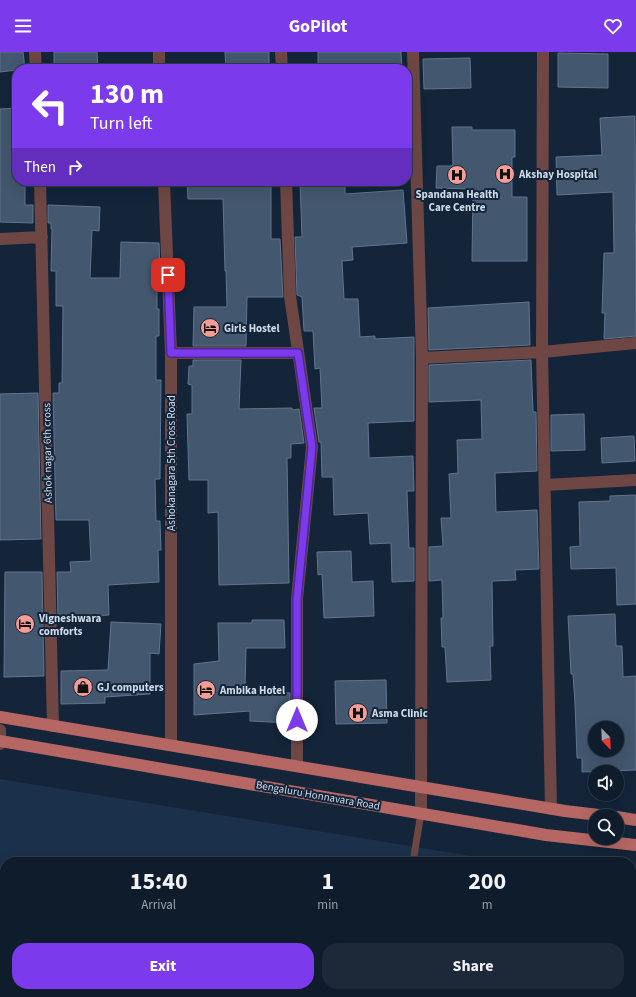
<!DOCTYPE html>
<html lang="en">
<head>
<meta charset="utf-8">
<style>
  :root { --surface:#0f1c2c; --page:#1d2938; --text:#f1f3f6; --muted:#9ba1a9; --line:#2f3a48; --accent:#7c3aed }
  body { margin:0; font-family:"Source Sans 3",sans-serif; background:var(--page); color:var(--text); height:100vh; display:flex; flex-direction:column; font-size:15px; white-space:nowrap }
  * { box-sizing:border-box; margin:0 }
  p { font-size:13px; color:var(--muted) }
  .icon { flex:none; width:22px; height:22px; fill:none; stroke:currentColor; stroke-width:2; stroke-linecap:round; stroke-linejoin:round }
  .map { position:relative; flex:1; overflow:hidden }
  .panel { position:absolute; left:0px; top:805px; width:636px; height:140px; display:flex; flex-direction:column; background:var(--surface); border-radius:16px 16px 0 0; box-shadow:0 4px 16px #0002,0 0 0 1px var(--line) }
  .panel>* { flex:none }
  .top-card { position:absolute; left:12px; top:12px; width:400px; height:122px; border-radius:16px; box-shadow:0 4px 16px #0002,0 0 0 1px var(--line); background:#7c3aed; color:#fff; overflow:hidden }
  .needle { width:26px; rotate:157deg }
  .controls { position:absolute; left:588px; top:669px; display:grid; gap:8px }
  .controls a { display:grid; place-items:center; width:36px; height:36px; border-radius:50%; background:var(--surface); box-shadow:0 4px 16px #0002,0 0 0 1px var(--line); font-size:20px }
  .pin { position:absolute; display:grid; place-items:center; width:34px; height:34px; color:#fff; margin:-17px; border-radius:8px; box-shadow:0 2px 6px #0006 }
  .me { position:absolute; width:44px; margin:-22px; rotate:0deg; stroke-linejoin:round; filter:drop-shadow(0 0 3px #0008) }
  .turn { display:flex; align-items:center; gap:14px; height:84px; padding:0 12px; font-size:18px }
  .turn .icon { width:52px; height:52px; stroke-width:2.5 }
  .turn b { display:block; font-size:28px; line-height:34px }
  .then { display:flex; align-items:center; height:38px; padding:0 12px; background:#0003; gap:8px; font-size:15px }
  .eta { display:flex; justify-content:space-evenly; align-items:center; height:68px; text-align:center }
  .eta b { font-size:24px; font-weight:700; line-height:28px }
  .cta { display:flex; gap:8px; margin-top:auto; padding:8px 12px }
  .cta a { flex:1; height:46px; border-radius:16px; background:var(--accent); color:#fff; font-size:16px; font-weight:700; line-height:46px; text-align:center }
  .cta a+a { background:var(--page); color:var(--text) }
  header { display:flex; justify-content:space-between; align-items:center; height:52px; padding:0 12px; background:var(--accent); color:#fff; font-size:18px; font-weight:700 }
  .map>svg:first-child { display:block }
  .built { fill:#1b304a }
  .building { fill:#43576f; stroke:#61758f; fill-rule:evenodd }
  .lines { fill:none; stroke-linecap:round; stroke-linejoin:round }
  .lane { stroke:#6e4744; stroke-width:7 }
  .street { stroke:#6e4744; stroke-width:12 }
  .primary { stroke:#b66763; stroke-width:12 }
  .route-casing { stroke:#51269a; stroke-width:10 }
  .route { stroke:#7c3aed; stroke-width:7 }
  .labels { text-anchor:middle; stroke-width:4; stroke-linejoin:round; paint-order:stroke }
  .poi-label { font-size:11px; font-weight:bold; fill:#d0dbea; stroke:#14253a; text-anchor:start }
  .street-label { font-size:11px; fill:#d0dbea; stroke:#14253a }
</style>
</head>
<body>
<header><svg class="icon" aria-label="menu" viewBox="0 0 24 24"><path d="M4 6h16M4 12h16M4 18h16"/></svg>GoPilot<svg class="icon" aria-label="heart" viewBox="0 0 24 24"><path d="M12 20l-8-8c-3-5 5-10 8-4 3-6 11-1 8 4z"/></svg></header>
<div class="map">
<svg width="636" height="945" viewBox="0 0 636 945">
  <rect width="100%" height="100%" fill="#14253a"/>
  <path class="built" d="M0,727l508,83h-503v130h626v-110l5,1v114h-636z"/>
  <path class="building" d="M0,0h23l2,17 -25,3z
    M54,0h43l1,17h-44z
    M225,0h44v17h-43z
    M318,0h83l1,17h-84z
    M558,1l50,1v34l-50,-1z
    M470,6l1,30 -47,1 -1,-30z
    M17,56v73h8v24h8v18l-33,-1v-113z
    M635,64l1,220 -32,3 1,-26h-3l2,-60h10l-1,-61 -56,3 -1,-38 46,-2 -2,-37z
    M452,75h20v3h43v27h-3v40h15v64h-55l1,-72 -37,-1 1,-22h16z
    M187,129h84v58h9l3,58h-36l-1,49h-53l1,-39h33l-1,-36h-1l-2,-72h-35z
    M300,129h45v13l58,-4 4,53 -55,4 1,13 -11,1 2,38h14l2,38 15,-1v3l39,-2v84l-46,2 1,35 44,-2 1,35h-7l2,57h5v33l-22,1 -1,-39 -21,1 -2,-31 -34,2 -1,-38h-11l-1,-35h-2l-5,-34h8l-2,-40 -5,1 -2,-38h-9l-2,-34 -5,-2 -2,-58h7z
    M48,153l52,2 -1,24 -7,-1 -2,48h30l1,-36 38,1 1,25h-3v41h2v27h-3v44h5l-1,99h-5l1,42h4l1,29h-3l1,32 -51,3 1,30 -51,3 -1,-46h14l-1,-10 21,-1 -2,-41h-33l-3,-127h6v-10h3l1,-77h-7v-35h-5l1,-42h-1v-6h-3z
    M529,250l1,43 -101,5 -1,-42z
    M193,308h48l-2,49 53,-1v2l7,-1 5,34 -13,1v14h-4l2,125 -70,2 -1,-73 -10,1v-33h-19l-2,-66h5v-29l-4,-1 1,-18h4z
    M531,308l2,52h3l1,59 -42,2 1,39 41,-2 2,59 -24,1 1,10 -24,1 1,65h-3l1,34 -44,2 -2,-35h-3l-1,-29h2l-1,-38 -13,1v-34l14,-1 -2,-28h10l-2,-44 9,-1 -1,-33 25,-1 -1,-39 -52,2v-37z
    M38,341l3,146 -41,1v-146z
    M584,362l1,36 -34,1v-36z
    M634,384l1,25 -33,2 -1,-25z
    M636,443v109l-19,1 -1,-37 -45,1 -1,-22 10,-1 -1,-44 31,-1v-5z
    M351,499l1,31 21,-1 1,35 -50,2 -2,-44 -4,1 -1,-23z
    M5,520h37l2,104 -40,1z
    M615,562l1,32h6l1,31 13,-1v94l-54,2v-14h-5l-2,-55 -2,-29h-2l-3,-58zM595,676h22v22h-22z
    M252,568h32l1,28h-39l-1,43 45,2v30l-40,-2v-10l-56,4v-51l25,-3 -1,-38h34z
    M111,570l50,2 -2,30 -9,-1v41l-45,3v6l-44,1v-33l47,-1z
    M386,628l1,43 -51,1 -1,-43z"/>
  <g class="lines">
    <path class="lane" d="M413,810l8,-49
      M393,945l1,-5"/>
    <path class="street" d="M35,0l1,17
      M159,0v17
      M281,0l1,17
      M413,0l9,306 -1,455
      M543,0l-1,300 9,457
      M40,129l13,545
      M164,129l7,172v392
      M286,129l4,115 22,151 -15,152v167
      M0,187l42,-2
      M171,301h127
      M422,306l120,-6 94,-9
      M545,433l91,-5
      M0,678v14"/>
    <path class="primary" d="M0,665l565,94 42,5
      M0,689l546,94 90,10
      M617,765l19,3"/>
  </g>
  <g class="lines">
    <g class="route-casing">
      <path id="route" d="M168,223l3,78h127l14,94 -15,152v121"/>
    </g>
    <use href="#route" class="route"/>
  </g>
  <defs>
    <g id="hospital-disc" transform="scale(1)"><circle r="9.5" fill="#f59c96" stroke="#14253a"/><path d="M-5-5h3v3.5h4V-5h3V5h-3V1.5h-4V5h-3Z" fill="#111"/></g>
    <g id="hotel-disc" transform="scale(1)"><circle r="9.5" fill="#f59c96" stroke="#14253a"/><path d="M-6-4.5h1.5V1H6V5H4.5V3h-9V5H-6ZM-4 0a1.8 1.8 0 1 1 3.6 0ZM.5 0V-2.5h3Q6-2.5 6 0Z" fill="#111"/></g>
    <g id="shop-disc" transform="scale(1)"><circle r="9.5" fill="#f59c96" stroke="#14253a"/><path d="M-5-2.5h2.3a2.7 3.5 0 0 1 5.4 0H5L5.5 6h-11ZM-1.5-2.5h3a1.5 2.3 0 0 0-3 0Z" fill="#111"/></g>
  </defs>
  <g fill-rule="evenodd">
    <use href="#hospital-disc" x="505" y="122"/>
    <use href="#hospital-disc" x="457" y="123"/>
    <use href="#hotel-disc" x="210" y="276"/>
    <use href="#hotel-disc" x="25" y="572"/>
    <use href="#shop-disc" x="83" y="635"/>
    <use href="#hotel-disc" x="206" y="638"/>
    <use href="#hospital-disc" x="358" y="661"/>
  </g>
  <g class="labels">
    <g class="poi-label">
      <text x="519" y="126">Akshay Hospital</text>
      <text x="457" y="146" text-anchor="middle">Spandana Health<tspan x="457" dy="13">Care Centre</tspan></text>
      <text x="224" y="280">Girls Hostel</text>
      <text x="39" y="570">Vigneshwara<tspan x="39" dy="13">comforts</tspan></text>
      <text x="97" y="639">GJ computers</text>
      <text x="220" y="642">Ambika Hotel</text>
      <text x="372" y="665">Asma Clinic</text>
    </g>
    <g class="street-label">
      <text transform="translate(47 401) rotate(-91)" y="4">Ashok nagar 6th cross</text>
      <text transform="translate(171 411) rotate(-90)" y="4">Ashokanagara 5th Cross Road</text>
      <text transform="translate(318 743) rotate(10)" y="4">Bengaluru Honnavara Road</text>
    </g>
  </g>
</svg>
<div class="controls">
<a><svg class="needle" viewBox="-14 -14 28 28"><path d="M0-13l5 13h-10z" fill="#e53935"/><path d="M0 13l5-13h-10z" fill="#9ba1a9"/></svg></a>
<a><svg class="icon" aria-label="sound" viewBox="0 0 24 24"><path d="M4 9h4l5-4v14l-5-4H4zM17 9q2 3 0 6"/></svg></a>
<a><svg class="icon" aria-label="search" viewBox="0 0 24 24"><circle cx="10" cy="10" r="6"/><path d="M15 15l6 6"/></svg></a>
</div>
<div class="pin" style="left:168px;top:223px;background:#d93025"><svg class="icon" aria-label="arrive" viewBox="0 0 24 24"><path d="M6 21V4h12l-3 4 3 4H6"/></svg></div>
<svg class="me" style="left:297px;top:668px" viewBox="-20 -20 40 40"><circle r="19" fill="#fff"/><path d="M0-13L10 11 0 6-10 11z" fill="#7c3aed"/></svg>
<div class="top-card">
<div class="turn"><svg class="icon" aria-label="left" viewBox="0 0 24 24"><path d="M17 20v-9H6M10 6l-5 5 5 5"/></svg><div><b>130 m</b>Turn left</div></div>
<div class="then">Then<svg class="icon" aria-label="right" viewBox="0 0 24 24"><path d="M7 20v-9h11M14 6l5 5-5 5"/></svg></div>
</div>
<section class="panel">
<div class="eta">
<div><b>15:40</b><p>Arrival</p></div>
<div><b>1</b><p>min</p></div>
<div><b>200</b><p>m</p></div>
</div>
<div class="cta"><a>Exit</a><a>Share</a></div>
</section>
</div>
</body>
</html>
